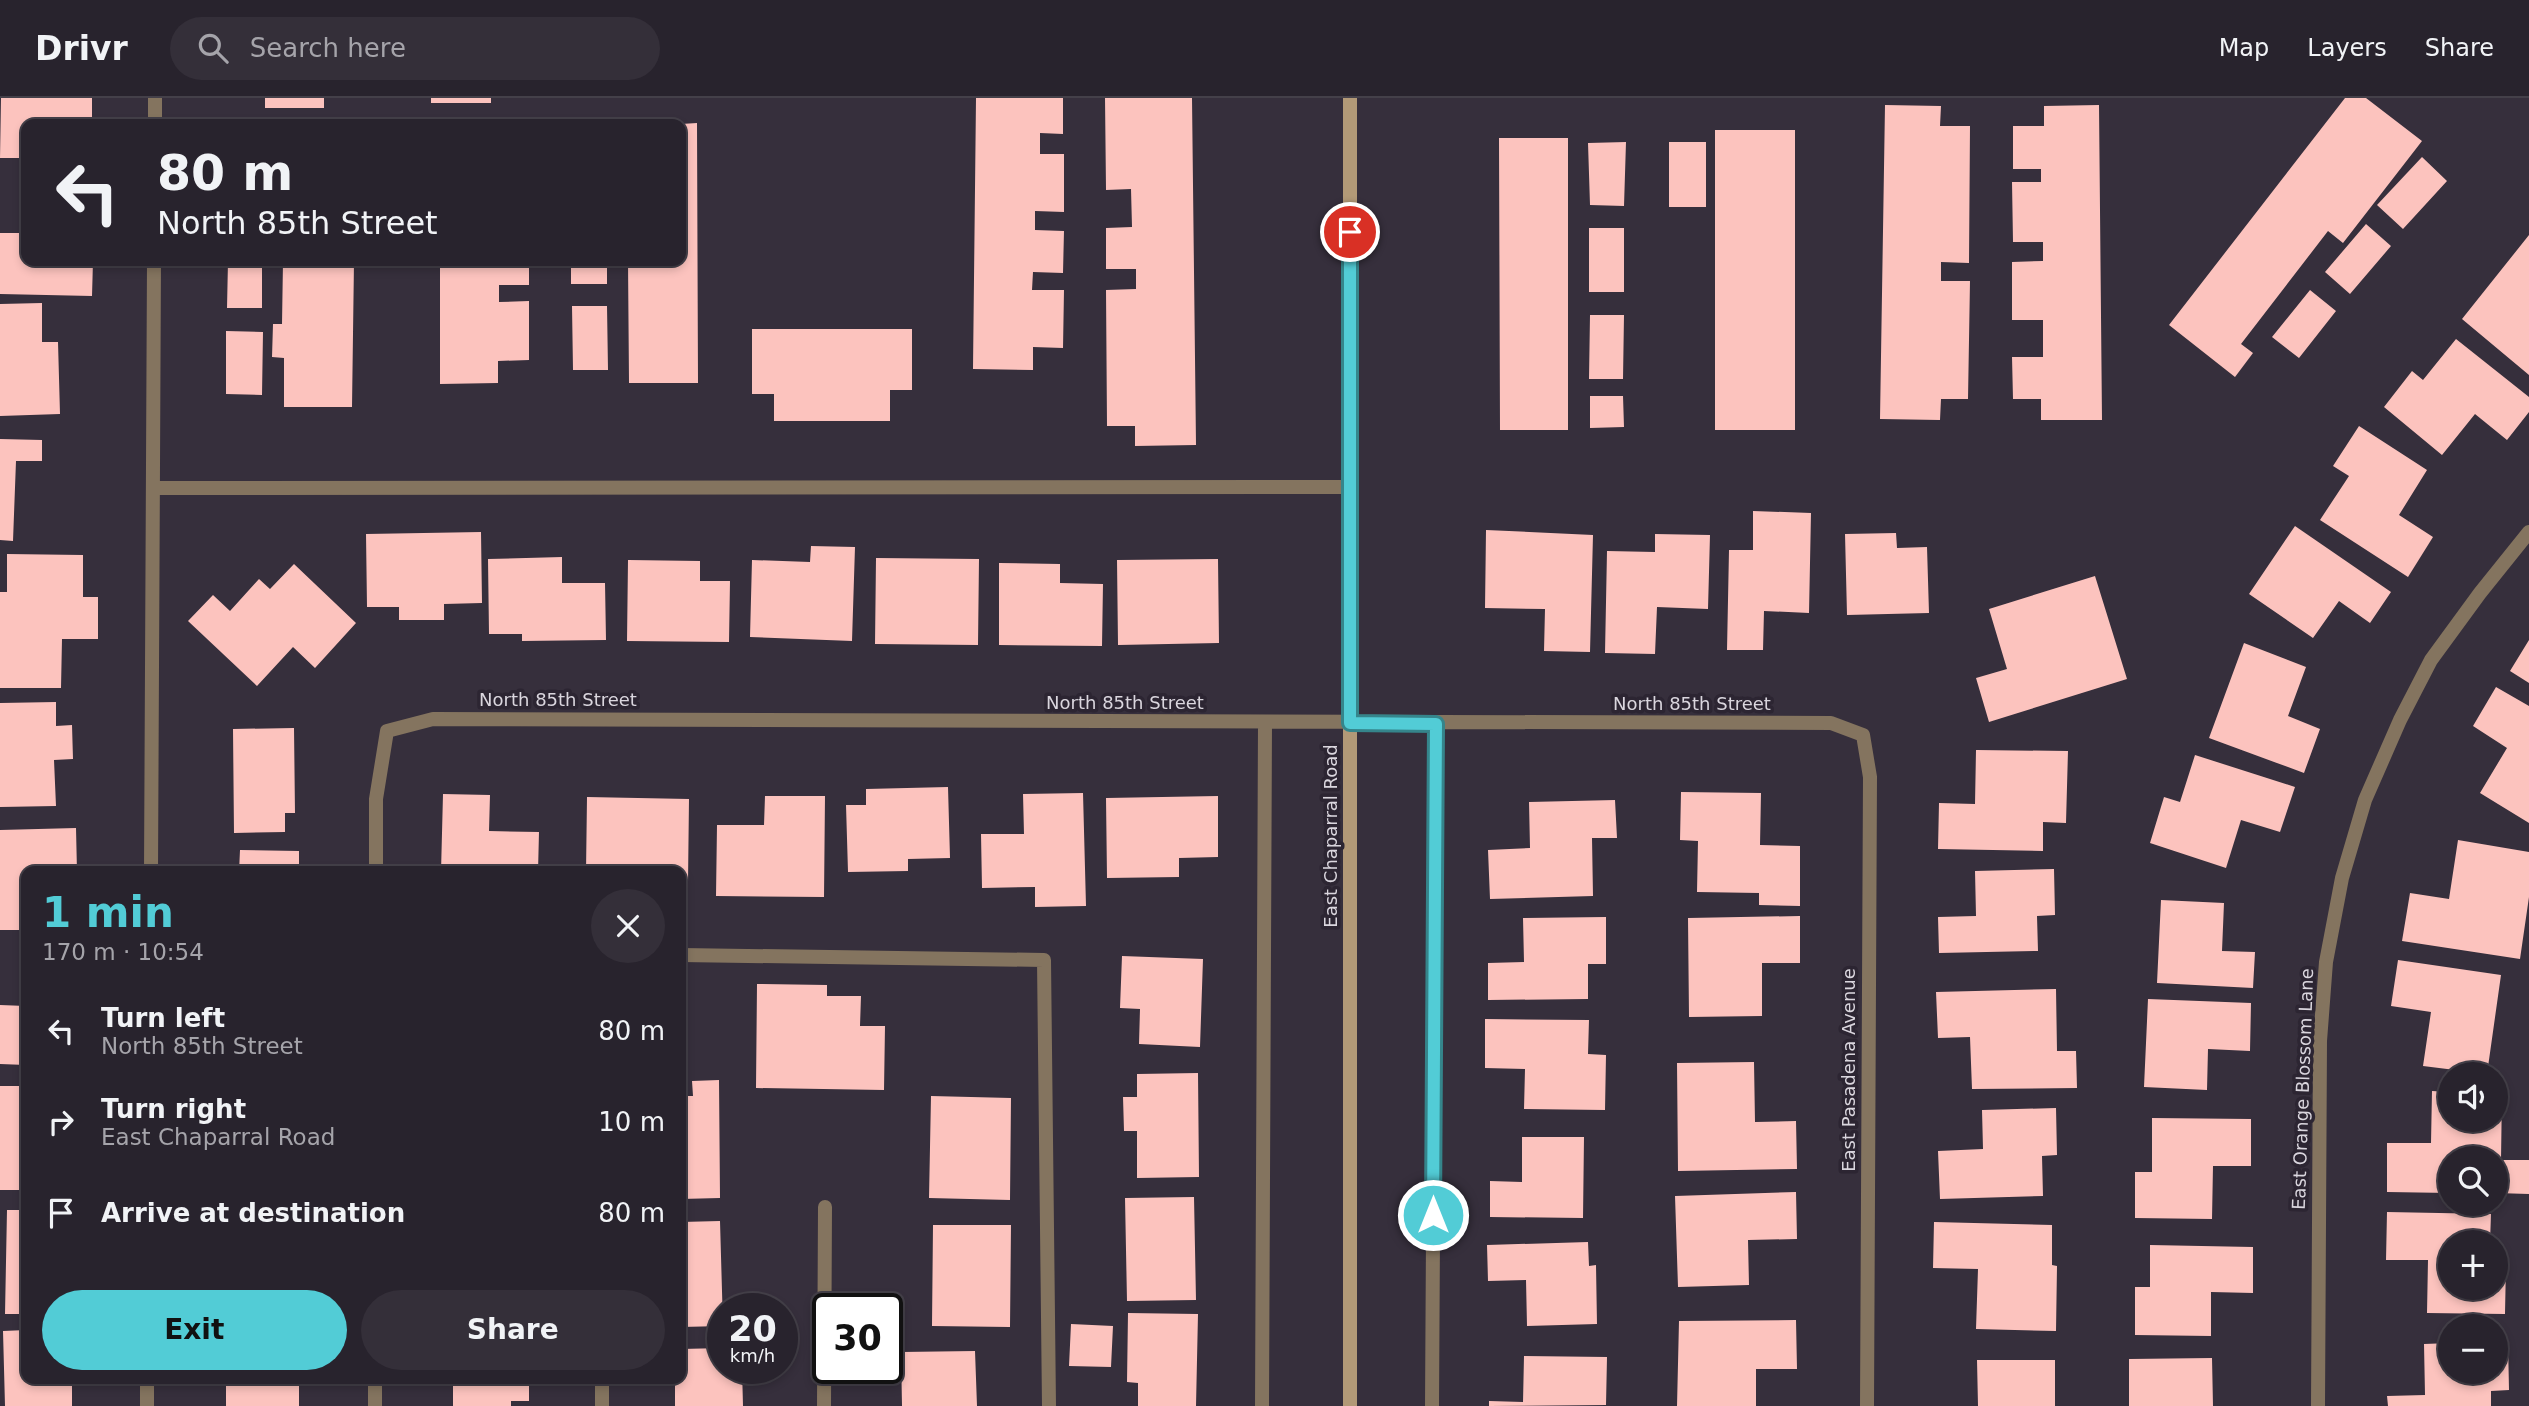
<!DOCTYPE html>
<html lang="en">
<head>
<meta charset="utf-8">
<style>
  :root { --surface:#28232d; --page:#342f39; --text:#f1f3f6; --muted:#a5a4aa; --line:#444049; --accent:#52ccd6 }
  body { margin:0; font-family:"DejaVu Sans",sans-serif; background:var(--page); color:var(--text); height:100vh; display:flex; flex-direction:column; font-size:26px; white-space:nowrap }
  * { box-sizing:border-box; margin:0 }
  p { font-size:23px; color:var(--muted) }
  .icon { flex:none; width:38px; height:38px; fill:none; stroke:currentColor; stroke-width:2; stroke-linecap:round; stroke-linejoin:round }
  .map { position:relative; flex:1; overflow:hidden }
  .panel { position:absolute; left:21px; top:768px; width:665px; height:518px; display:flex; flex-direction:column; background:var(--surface); border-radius:14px; box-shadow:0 4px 10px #0003,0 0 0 2px var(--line) }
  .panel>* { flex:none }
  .top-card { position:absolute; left:21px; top:21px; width:665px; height:147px; border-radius:14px; box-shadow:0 4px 10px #0003,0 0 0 2px var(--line); background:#28232d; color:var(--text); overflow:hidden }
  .fabs { position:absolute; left:2438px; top:964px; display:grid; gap:14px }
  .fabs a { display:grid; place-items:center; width:70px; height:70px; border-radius:50%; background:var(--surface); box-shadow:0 4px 10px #0003,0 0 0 2px var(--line); font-size:35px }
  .speed { position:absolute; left:707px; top:1195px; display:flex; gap:14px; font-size:35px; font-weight:700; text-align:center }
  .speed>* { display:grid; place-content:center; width:91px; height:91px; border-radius:50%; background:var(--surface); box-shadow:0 4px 10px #0003,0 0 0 2px var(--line); line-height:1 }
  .speed small { font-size:18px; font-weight:400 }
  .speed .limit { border:4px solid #111; border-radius:10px; background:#fff; color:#111 }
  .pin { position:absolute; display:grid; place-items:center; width:60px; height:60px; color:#fff; margin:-30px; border:4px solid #fff; border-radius:50%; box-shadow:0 2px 7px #0007 }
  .me { position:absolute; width:77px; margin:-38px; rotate:0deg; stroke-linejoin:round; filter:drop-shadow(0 0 5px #0008) }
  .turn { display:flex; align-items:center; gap:24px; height:147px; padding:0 21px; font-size:32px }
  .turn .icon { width:91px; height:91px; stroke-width:2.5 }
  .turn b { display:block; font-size:49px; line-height:60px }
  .round { display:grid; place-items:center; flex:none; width:74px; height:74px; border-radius:37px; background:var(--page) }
  .head { display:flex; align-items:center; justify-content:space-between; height:119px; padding:0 21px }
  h1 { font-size:42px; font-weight:600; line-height:52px; color:var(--accent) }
  .action { display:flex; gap:14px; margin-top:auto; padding:14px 21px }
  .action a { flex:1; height:80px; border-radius:42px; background:var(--accent); color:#111; font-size:28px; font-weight:600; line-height:80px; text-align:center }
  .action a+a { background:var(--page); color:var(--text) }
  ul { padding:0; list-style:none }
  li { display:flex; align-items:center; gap:21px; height:91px; padding:0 21px }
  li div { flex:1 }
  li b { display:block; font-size:26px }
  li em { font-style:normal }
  header { display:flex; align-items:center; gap:42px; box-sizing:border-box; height:98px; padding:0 35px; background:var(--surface); border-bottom:2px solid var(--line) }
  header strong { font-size:33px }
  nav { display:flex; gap:38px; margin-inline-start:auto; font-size:24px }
  .search { width:490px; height:63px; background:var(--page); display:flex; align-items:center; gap:18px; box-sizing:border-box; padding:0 24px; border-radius:38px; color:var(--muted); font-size:26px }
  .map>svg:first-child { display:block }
  .building { fill:#fcc3be }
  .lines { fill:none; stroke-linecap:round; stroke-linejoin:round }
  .lane { stroke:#84745f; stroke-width:14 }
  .street { stroke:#84745f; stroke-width:14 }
  .secondary { stroke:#b29977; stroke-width:14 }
  .route-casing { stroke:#35858b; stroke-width:18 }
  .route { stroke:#52ccd6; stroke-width:12 }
  .labels { text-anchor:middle; stroke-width:7; stroke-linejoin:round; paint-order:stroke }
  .street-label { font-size:18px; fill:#dad6de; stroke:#2c2532 }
</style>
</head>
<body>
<header>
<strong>Drivr</strong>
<div class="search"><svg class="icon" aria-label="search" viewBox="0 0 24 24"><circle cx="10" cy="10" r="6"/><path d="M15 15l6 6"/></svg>Search here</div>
<nav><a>Map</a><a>Layers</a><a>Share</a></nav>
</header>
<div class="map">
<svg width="2529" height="1308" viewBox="0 0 2529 1308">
  <rect width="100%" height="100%" fill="#362f3c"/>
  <path class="building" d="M1,0h91v26h-66v34h-26z
    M265,0h59v10h-59z
    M431,0h60v5h-60z
    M976,0h87v36l-23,-1v21h24v58l-29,-1v19l29,1 -1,42 -30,-1 -1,18h32l-1,58 -30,-1v23l-60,-1z
    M1105,0h87l4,347 -61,1v-20h-28l-1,-136 30,-1v-20h-30v-41l26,-1 -1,-38 -25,1z
    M2345,0h21l56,43 -79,102 -15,-12 -87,113 12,9 -18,24 -66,-52z
    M1885,7l56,1 -1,20h30l-1,137 -28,-1v19h29l-2,118h-27l-1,21 -60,-1z
    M2099,7l3,315h-61v-21h-28l-1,-42h31v-37h-31v-58l31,-1v-19h-30l-1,-60h29v-13h-28v-43h31v-20z
    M697,25l1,260h-69l-1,-122h53v-137z
    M1715,32h80v300h-80z
    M1499,40h69v292h-68z
    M1626,44l-2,64 -34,-1 -2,-62z
    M1669,44h37v65h-37z
    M2422,59l25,24 -44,48 -26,-24z
    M2366,126l25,22 -41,48 -25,-22z
    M1589,130h35v64h-35z
    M0,135h26v28h67l-1,35 -92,-2z
    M2529,137v140l-67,-56z
    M228,163h34v47h-35z
    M283,163h71l-2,146h-68v-49l-12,-1 1,-33h9z
    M440,163h89v24h-30v17l30,-1v59l-31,1v22l-58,1z
    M571,163h36v23h-36z
    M2310,192l26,21 -37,47 -27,-21z
    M42,205v39h16l2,72 -60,2v-112z
    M572,208h35l1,64h-35z
    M1590,217h34l-1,64h-34z
    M752,231h160v61h-22v31h-116v-27h-22z
    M226,233l37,1 -1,63 -36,-1z
    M2456,241l73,58v15l-22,28 -32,-26 -33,41 -58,-48 28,-36 11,9z
    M1590,298h33l1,31 -34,1z
    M2359,328l68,44 -28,45 34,22 -25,40 -88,-57 29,-44 -16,-10z
    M0,341l42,1v21h-26l-3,80 -13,-1z
    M1753,413l58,2 -2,100 -45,-2 -1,39h-36l2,-100h24z
    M2295,428l96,66 -21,31 -31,-22 -26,37 -64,-44z
    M1486,432l107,5 -3,117 -46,-1 1,-42 -60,-1z
    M481,434l1,71 -38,1v16h-45v-13h-32l-1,-73z
    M1896,435l1,15 30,-1 2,66 -82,2 -2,-81z
    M1655,436l55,1 -2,74 -51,-2 -2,47 -50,-1 2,-102 48,1z
    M811,448l44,1 -3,94 -102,-4 2,-77 58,2z
    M7,456l76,1v42h15v42h-36l-1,49h-61v-96h7z
    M562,459v26h43l1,57 -84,1v-7h-33l-1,-75z
    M876,460l103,1 -1,86 -103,-1z
    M1218,461l1,84 -101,2 -1,-85z
    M628,462l72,1v20h30l-1,61 -102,-1z
    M999,465l61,1v19l43,1 -1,62 -103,-1z
    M294,466l62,59 -41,45 -22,-21 -36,39 -69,-65 25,-26 17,16 29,-32 11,10z
    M2095,478l32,103 -138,43 -13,-44 31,-9 -18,-60z
    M2529,542v43l-19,-12z
    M2244,545l62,24 -18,49 32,13 -16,44 -95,-35z
    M2496,589l33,19v117l-49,-30 27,-45 -34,-22z
    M56,604v24l16,-1 1,34 -19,1 2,46 -56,1v-104z
    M294,630l1,85h-10v19l-51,1 -1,-104z
    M1976,652l92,1 -2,72 -23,-1v29l-105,-2 1,-46 36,1z
    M2195,657l100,32 -15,45 -39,-12 -15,48 -76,-25 14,-46 16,5z
    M948,689l2,71 -42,1v12l-60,1 -2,-67h20v-16z
    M1681,694l80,1 -1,52 40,1v60l-41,-1v-12l-62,-1 1,-51 -18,-1z
    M1083,695l3,113 -51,1v-20l-53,1 -1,-54h43l-1,-40z
    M443,696l47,1 -1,36 50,1 -1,40h-97z
    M765,698h60l-1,101 -108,-1 1,-71h47z
    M1218,698v61l-39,1v19l-72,1 -1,-80z
    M587,699l102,2 -1,83h-7v-10h-95z
    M1615,702l2,38h-25l1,58 -103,3 -2,-49 42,-2 -1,-46z
    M76,730l1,44h-51v58h-26v-100z
    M2458,742l71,12v45l-9,62 -118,-18 8,-48 39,6z
    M240,752l59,1v21h-60z
    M2054,771l1,46 -18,1 1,35 -99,2 -1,-36 38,-1 -1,-45z
    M2161,802l63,3 -2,48 33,1 -2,36 -96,-5z
    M1800,818v47h-38v53l-73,1 -1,-99z
    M1606,819v47h-18v35l-100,1v-37l36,-1 -1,-44z
    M1122,858l81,3 -3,88 -61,-3 1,-35 -20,-1z
    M2398,862l103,15 -14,99 -64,-8 8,-54 -40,-6z
    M757,886l70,1v11h34l-1,30h25l-1,64 -128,-2z
    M2056,891l1,62h19l1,37 -105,1 -2,-52 -32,1 -2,-46z
    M2148,901l103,4 -1,48 -42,-2 -1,41 -63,-3z
    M0,907l26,1v59l-26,-1z
    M1485,921l104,1 -1,34 18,1 -1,55 -81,-1 1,-40 -40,-1z
    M1754,964l1,60 41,-1 1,48 -119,2 -1,-108z
    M1198,975l1,104 -62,1v-47h-13l-1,-34h14v-23z
    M719,982l1,118 -39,1v-103h12l-1,-15z
    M0,988h26v104h-26z
    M2432,993l18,1v28h46v-28h6l-1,68h28v34l-33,-1v-35h-46v35l-63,-1v-49h44z
    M931,998l80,2 -1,102 -81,-2z
    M2056,1010l1,47 -15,1 1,40 -103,3 -2,-48 45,-2 -1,-39z
    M2152,1020l99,1v47h-38l-1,53 -77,-1v-46h17z
    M1522,1039h62l-1,81 -93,-1v-36l32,1z
    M1796,1094l1,47 -49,1 1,45 -71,2 -3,-91z
    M1194,1099l2,103 -69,1 -2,-103z
    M7,1112h19v104h-21z
    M2387,1114l104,2 -1,28h-40v46h46v-25l10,1 -1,50 -78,-1 1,-53h-42z
    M720,1123l3,105 -42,1v-105z
    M1934,1124l118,3v40l5,1 -1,65 -80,-2 2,-60 -45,-1z
    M933,1127h78l-1,102 -78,-1z
    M1588,1144l1,24 7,-1 1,59 -70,2 -1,-46 -38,1 -1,-36z
    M2150,1147l103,2v46l-42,-1v44l-76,-1v-48h15z
    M1128,1215l70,1 -2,92h-58v-23l-11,-1z
    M1796,1222l1,49h-41v37h-79l2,-85z
    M1071,1226l42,2 -2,41 -42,-1z
    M26,1232v49h46v27h-67l-2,-75z
    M2508,1244l1,48 -18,1v15h-103l-1,-10 38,-1 -1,-51 26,-1v29h46v-29z
    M723,1250v20h19l1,38h-68v-27h6v-30z
    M975,1253l2,55h-75l-1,-54z
    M1524,1258l83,1 -1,48 -117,1v-5l34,1z
    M2212,1260l1,48h-84v-47z
    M1977,1262h78v46h-77z
    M226,1281h73v27h-73z
    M453,1281h76v22h-18v5h-58z"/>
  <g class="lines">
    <path class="lane" d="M155,26v-26
      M153,390l1198,-1
      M151,774l3,-611
      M681,857l363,5 5,446
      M147,1308v-27
      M602,1308v-27"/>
    <path class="street" d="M376,774v-73l11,-68 46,-12 1398,4 32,12 7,42 -3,629
      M375,1308v-27
      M824,1308l1,-199
      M1262,1308l3,-683
      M1432,1308l4,-682
      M2318,1308l2,-365 6,-79 16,-84 23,-78 35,-80 31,-60 49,-67 49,-61"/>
    <path class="secondary" d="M1350,0v1308"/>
  </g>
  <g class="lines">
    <g class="route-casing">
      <path id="route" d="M1350,134v491l86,1 -3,491"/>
    </g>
    <use href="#route" class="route"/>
  </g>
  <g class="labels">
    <g class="street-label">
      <text x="558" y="608">North 85th Street</text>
      <text x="1125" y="611">North 85th Street</text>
      <text x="1692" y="612">North 85th Street</text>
      <text transform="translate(1331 738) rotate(-90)" y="6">East Chaparral Road</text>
      <text transform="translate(1849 972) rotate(-90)" y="6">East Pasadena Avenue</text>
      <text transform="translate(2303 991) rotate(-88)" y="6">East Orange Blossom Lane</text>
    </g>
  </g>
</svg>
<div class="fabs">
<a><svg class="icon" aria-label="sound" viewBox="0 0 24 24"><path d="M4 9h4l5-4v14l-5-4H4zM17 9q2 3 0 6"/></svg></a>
<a><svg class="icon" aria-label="search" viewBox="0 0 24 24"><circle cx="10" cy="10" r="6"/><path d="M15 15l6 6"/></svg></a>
<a>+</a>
<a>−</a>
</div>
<div class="speed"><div>20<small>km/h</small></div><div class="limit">30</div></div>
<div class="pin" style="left:1350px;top:134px;background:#d93025"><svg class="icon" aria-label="arrive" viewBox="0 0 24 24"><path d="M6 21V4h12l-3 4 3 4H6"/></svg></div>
<svg class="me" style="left:1433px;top:1117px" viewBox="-20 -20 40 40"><circle r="17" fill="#52ccd6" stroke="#fff" stroke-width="3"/><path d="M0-11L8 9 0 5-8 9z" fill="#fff"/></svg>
<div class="top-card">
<div class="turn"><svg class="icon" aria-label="left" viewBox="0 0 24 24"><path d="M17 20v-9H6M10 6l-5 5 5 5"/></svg><div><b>80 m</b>North 85th Street</div></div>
</div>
<section class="panel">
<div class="head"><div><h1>1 min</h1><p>170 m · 10:54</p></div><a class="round"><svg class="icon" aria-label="close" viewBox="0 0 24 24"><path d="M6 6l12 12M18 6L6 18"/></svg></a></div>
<ul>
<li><svg class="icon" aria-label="left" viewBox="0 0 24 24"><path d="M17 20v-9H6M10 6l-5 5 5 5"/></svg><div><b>Turn left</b><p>North 85th Street</p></div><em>80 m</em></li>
<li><svg class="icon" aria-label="right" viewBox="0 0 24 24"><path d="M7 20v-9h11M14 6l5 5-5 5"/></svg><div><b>Turn right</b><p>East Chaparral Road</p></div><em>10 m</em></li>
<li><svg class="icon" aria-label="arrive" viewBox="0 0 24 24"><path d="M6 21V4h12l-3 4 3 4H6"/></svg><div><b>Arrive at destination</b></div><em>80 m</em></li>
</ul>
<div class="action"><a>Exit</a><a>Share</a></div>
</section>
</div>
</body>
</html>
